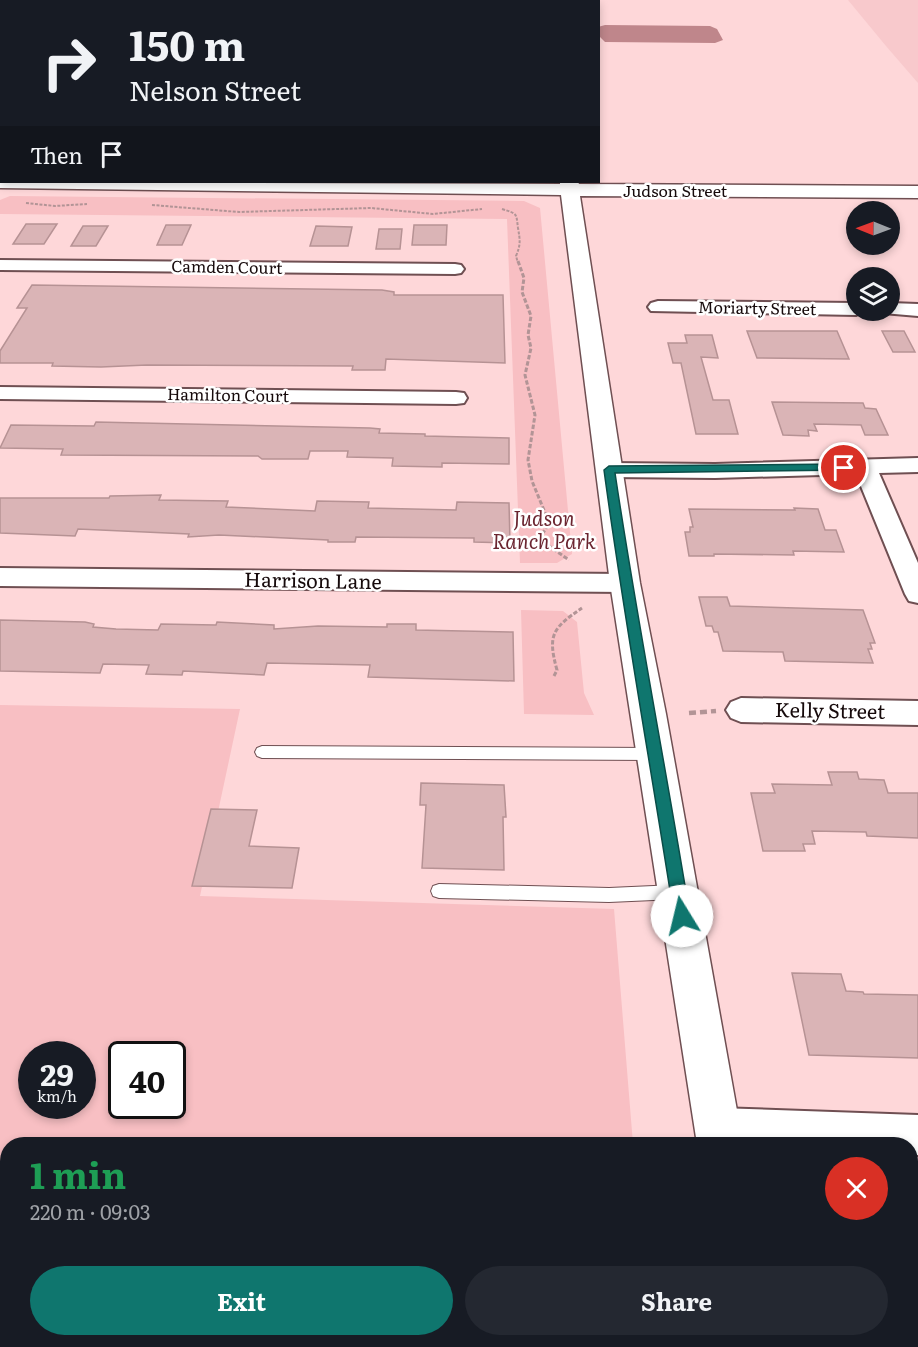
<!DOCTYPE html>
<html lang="en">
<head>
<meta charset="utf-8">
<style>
  :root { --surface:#171b24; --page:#242831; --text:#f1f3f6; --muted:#9ea1a6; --accent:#0f766e }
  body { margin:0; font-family:Literata,serif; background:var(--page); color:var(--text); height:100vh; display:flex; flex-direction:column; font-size:22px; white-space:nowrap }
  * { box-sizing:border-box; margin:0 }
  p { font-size:20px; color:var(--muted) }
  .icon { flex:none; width:33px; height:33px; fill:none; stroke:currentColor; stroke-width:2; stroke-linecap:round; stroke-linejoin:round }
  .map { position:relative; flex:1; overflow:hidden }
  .sheet { position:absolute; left:0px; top:1137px; width:918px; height:210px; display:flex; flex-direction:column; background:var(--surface); border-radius:24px 24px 0 0; box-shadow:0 3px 9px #0003 }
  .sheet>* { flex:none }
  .banner { position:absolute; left:0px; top:0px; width:600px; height:183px; box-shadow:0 3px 9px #0003; background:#171b24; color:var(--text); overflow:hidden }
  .needle { width:39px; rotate:271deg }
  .tools { position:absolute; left:846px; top:201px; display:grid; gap:12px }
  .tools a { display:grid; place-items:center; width:54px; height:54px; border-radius:50%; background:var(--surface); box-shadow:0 3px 9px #0003; font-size:30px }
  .speed { position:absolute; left:18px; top:1041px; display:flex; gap:12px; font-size:30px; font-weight:700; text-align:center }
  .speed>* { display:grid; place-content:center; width:78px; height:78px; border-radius:50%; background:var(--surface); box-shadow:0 3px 9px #0003; line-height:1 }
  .speed small { font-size:15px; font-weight:400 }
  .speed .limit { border:3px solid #111; border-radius:9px; background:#fff; color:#111 }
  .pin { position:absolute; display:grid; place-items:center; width:51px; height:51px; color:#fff; margin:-26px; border:3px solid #fff; border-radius:50%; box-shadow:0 2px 6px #0007 }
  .me { position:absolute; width:66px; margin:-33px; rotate:351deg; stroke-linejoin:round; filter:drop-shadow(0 0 4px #0008) }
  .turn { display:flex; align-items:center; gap:21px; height:126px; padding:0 30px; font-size:27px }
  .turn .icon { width:78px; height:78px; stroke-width:2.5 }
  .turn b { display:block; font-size:42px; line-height:51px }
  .then { display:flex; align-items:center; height:57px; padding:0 30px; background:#0003; gap:12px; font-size:22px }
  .round { display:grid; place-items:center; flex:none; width:63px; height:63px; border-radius:32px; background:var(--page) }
  .summary { display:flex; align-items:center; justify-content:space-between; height:102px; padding:0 30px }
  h1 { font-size:36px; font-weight:700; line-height:45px; color:#1e9e55 }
  .button { display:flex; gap:12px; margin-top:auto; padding:12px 30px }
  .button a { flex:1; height:69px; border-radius:36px; background:var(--accent); color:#fff; font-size:24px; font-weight:700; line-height:69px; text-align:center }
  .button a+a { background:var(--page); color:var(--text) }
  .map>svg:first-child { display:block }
  .built { fill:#f8c9cc }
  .green { fill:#f8bfc3; fill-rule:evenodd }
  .water { fill:#bf868b }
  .building { fill:#dab4b6; stroke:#b69294; stroke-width:1.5 }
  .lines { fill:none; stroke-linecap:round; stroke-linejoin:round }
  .service-casing { stroke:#6f4f52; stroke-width:2 }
  .minor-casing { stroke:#6f4f52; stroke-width:4 }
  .tertiary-casing { stroke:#6f4f52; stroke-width:3 }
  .path-far4 { stroke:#b29496; stroke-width:1.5; stroke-dasharray:3 1.5; stroke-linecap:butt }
  .path-far3 { stroke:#b29496; stroke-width:2; stroke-dasharray:3 1.5; stroke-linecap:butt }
  .path-far2 { stroke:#b29496; stroke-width:3; stroke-dasharray:4.5 2; stroke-linecap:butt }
  .path-far1 { stroke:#b29496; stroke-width:4.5; stroke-dasharray:7 4; stroke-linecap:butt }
  .path { stroke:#b29496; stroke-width:5; stroke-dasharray:8 4.5; stroke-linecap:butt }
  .service { fill:#fff; fill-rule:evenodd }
  .minor { fill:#fff; fill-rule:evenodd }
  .tertiary { fill:#fff; fill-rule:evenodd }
  .route { fill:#0f766e; stroke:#0a4d48; stroke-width:1.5 }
  .labels { text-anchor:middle; stroke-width:5; stroke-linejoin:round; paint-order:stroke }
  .far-street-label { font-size:16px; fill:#160a0b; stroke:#fff }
  .park-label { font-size:20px; font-style:italic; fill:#6b2530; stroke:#fff }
  .street-label { font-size:20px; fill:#160a0b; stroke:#fff }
</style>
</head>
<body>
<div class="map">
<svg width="918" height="1347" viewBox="0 0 918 1347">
  <rect width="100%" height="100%" fill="#fed7d9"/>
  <path class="built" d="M848,0h70v83l-32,-37z"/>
  <path class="green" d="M10,196l514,5 16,7 32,346 -15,9h-37l-13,-344 -507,-5v-14z
    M521,610l42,1 14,11 7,71 10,22 -70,-1z
    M0,705l240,4 -40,187 414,13 19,235h-625l-1,19h-7zM32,1054h50v52h-50zM122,1054h50v52h-50z
    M219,1340h433l1,7h-435z"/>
  <path class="water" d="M605,25l105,1 7,3 6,11 -8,3 -110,-1 -6,-6 -1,-9z"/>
  <path class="building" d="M26,224h31l-13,20h-31z
    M166,225h25l-9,20h-25z
    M414,225h33l-1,20h-34z
    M83,226h25l-12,20h-25z
    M316,226l36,1 -4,19h-38z
    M379,229h23l-2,20h-24z
    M32,285l350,5 12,2v3h109l2,68 -119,-4 -1,11h-33l1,-4 -206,-1 -46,2 -49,-1 1,-3h-53v-12l27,-43h-10z
    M747,331h90l12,28 -92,-1z
    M882,331h22l11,21h-22z
    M685,335h27l6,23 -17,-1 12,43h16l9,34h-42l-15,-71h-8l-5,-20h19z
    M772,402l91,1 2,5 11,1 12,26h-23l-4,-10 -47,-1 3,7 -9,-1 1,6 -26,-1z
    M96,422l274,6 10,1 -1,4 46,1v2l84,2v26l-67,-1v4l-50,-1 1,-8 -46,-1 1,-6h-38l-2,8h-46l-4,-3 -197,-1 2,-6 -63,-1 11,-23 83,1z
    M161,495l-2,5 69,1 -2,6 89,4 2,-10 52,1 -1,6 88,2 1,-8 52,1 1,40 -36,-1v-4l-118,-1 -1,5h-27v-2l-109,-5 -31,2 1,-3 -111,-5 -3,7 -75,-3v-35h109l1,-2z
    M794,508l24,1 7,21h11l8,22 -51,-1 1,4 -80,-1v2h-25l-4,-24h5v-5h3l-4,-18 106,1z
    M699,597h28l3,9 133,4 12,33h-5l2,6h-4l5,14 -88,-2 -2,-9 -60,-1 -5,-19h-4l-2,-6h-6z
    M0,620l85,2 9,2 -1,3 23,2 42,1 3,-6 55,1 1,-3 57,3v4l44,-3 69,1v-3h29v6l97,2 1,49 -146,-4 2,-12 -103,-2 -3,12 -81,-4 -1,4 -36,-1 3,-9 -46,-1 -3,9 -100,-2z
    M828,772h29l2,7 25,1 4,13h30v45l-51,-2 -1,-4 -54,-1 3,13h-12l2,7h-42l-12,-58h24l-3,-9 60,1z
    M421,783l83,2 2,32h-3l1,53 -82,-2 4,-63h-6z
    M211,809l46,1 -8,36 50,2 -7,40 -100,-2z
    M792,973l49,1 5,17 17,1 1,2 54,1v63l-109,-3z"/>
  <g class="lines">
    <g class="service-casing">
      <path id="service" d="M262,746l392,2 5,2 2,4 -2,4 -5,2 -392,-2 -5,-2 -2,-4 2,-4z
        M439,884l170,4 67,-3 6,2 2,5 -2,5 -6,2 -67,3 -170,-4 -6,-2 -2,-5 2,-5z"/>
    </g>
    <g class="minor-casing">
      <path id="minor" d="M147,0h12l-13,2z
        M2,166v11l-2,1v-11z
        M0,260l455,4 6,1 3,4 -3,4 -6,1 -455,-4z
        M658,301l198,2v7h9l-9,5 -205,-4 -3,-4 3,-4z
        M890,303l28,1v12l-35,-3 -2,-3h9z
        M0,387l456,5 8,1 3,5 -3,5 -8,1 -456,-5z
        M918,458v14l-39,1 39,90v40l-9,-2 -4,-7 -49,-120 -141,4 -106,-1 -8,-2 -4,-5 4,-5 8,-2 106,1z
        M0,568l625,6 9,2 4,7 -4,7 -9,2 -625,-6z
        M741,698l177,3v24l-177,-3 -10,-4 -5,-8 5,-8z
        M718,1108l200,7v40h-8v-11h-201l-5,-2 -6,-14 6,-14z"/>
    </g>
    <g class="tertiary-casing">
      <path id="tertiary" d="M534,0h14v2h-14z
        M0,176l2,6 558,2v-2h18l1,2 339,2v12l-338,-2 60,387 26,131 77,430h-46l-87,-561 -49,-388 -561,-7z
        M719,1340h52l1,7h-52z"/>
    </g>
    <path class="path-far4" d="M0,90l2,-2"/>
    <path class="path-far3" d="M26,203l29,3 32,-2
      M152,205l87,7 132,-4 62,6 49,-5
      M502,209c16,5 14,4 16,19 2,12 3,16 -2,28l2,7"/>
    <path class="path-far2" d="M518,261l6,17 -2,14 9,24 -3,19 3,13 -6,27 10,40 -7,45 4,21 16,39 -1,7 -7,10 2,4 27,19
      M554,676l3,-6c-10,-36 -4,-42 25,-62"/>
    <path class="path-far1" d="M689,713l27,-2"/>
    <path class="path" d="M208,1347l1,-7"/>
    <use href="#service" class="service"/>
    <use href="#minor" class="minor"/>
    <use href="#tertiary" class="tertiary"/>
  </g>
  <path class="route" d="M844,464l4,1v5l-233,3c22,148 51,295 75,443l-2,5 -6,3 -6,-3 -2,-5c-23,-149 -50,-297 -70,-446l5,-4z"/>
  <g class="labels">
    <g class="far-street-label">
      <text x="675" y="197">Judson Street</text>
      <text transform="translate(227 267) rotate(1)" y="6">Camden Court</text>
      <text transform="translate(757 308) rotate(1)" y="6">Moriarty Street</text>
      <text transform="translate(228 395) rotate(1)" y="6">Hamilton Court</text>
    </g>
    <g class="park-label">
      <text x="544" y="526">Judson<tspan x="544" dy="23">Ranch Park</tspan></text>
    </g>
    <g class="street-label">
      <text transform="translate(313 581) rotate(1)" y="7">Harrison Lane</text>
      <text transform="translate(830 711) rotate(1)" y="7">Kelly Street</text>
    </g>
  </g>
</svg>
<div class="tools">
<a><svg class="needle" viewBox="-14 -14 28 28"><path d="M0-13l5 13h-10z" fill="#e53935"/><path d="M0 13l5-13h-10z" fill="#9ea1a6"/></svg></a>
<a><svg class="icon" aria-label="layers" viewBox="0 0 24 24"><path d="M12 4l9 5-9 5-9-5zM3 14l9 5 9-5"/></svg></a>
</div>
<div class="speed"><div>29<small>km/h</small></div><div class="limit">40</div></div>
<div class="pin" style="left:844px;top:468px;background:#d93025"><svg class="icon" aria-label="arrive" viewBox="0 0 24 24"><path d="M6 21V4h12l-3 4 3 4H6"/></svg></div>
<svg class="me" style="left:682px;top:916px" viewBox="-20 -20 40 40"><circle r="19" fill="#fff"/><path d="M0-13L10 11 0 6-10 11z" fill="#0f766e"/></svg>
<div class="banner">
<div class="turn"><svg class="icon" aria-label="right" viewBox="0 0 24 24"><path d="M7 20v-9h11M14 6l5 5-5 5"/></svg><div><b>150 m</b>Nelson Street</div></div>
<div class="then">Then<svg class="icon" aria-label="arrive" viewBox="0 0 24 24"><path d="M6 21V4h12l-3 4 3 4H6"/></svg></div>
</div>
<section class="sheet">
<div class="summary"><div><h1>1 min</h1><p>220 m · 09:03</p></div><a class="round" style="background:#d93025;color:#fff"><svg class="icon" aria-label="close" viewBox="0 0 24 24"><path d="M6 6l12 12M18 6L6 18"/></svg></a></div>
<div class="button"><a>Exit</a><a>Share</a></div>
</section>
</div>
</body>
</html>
